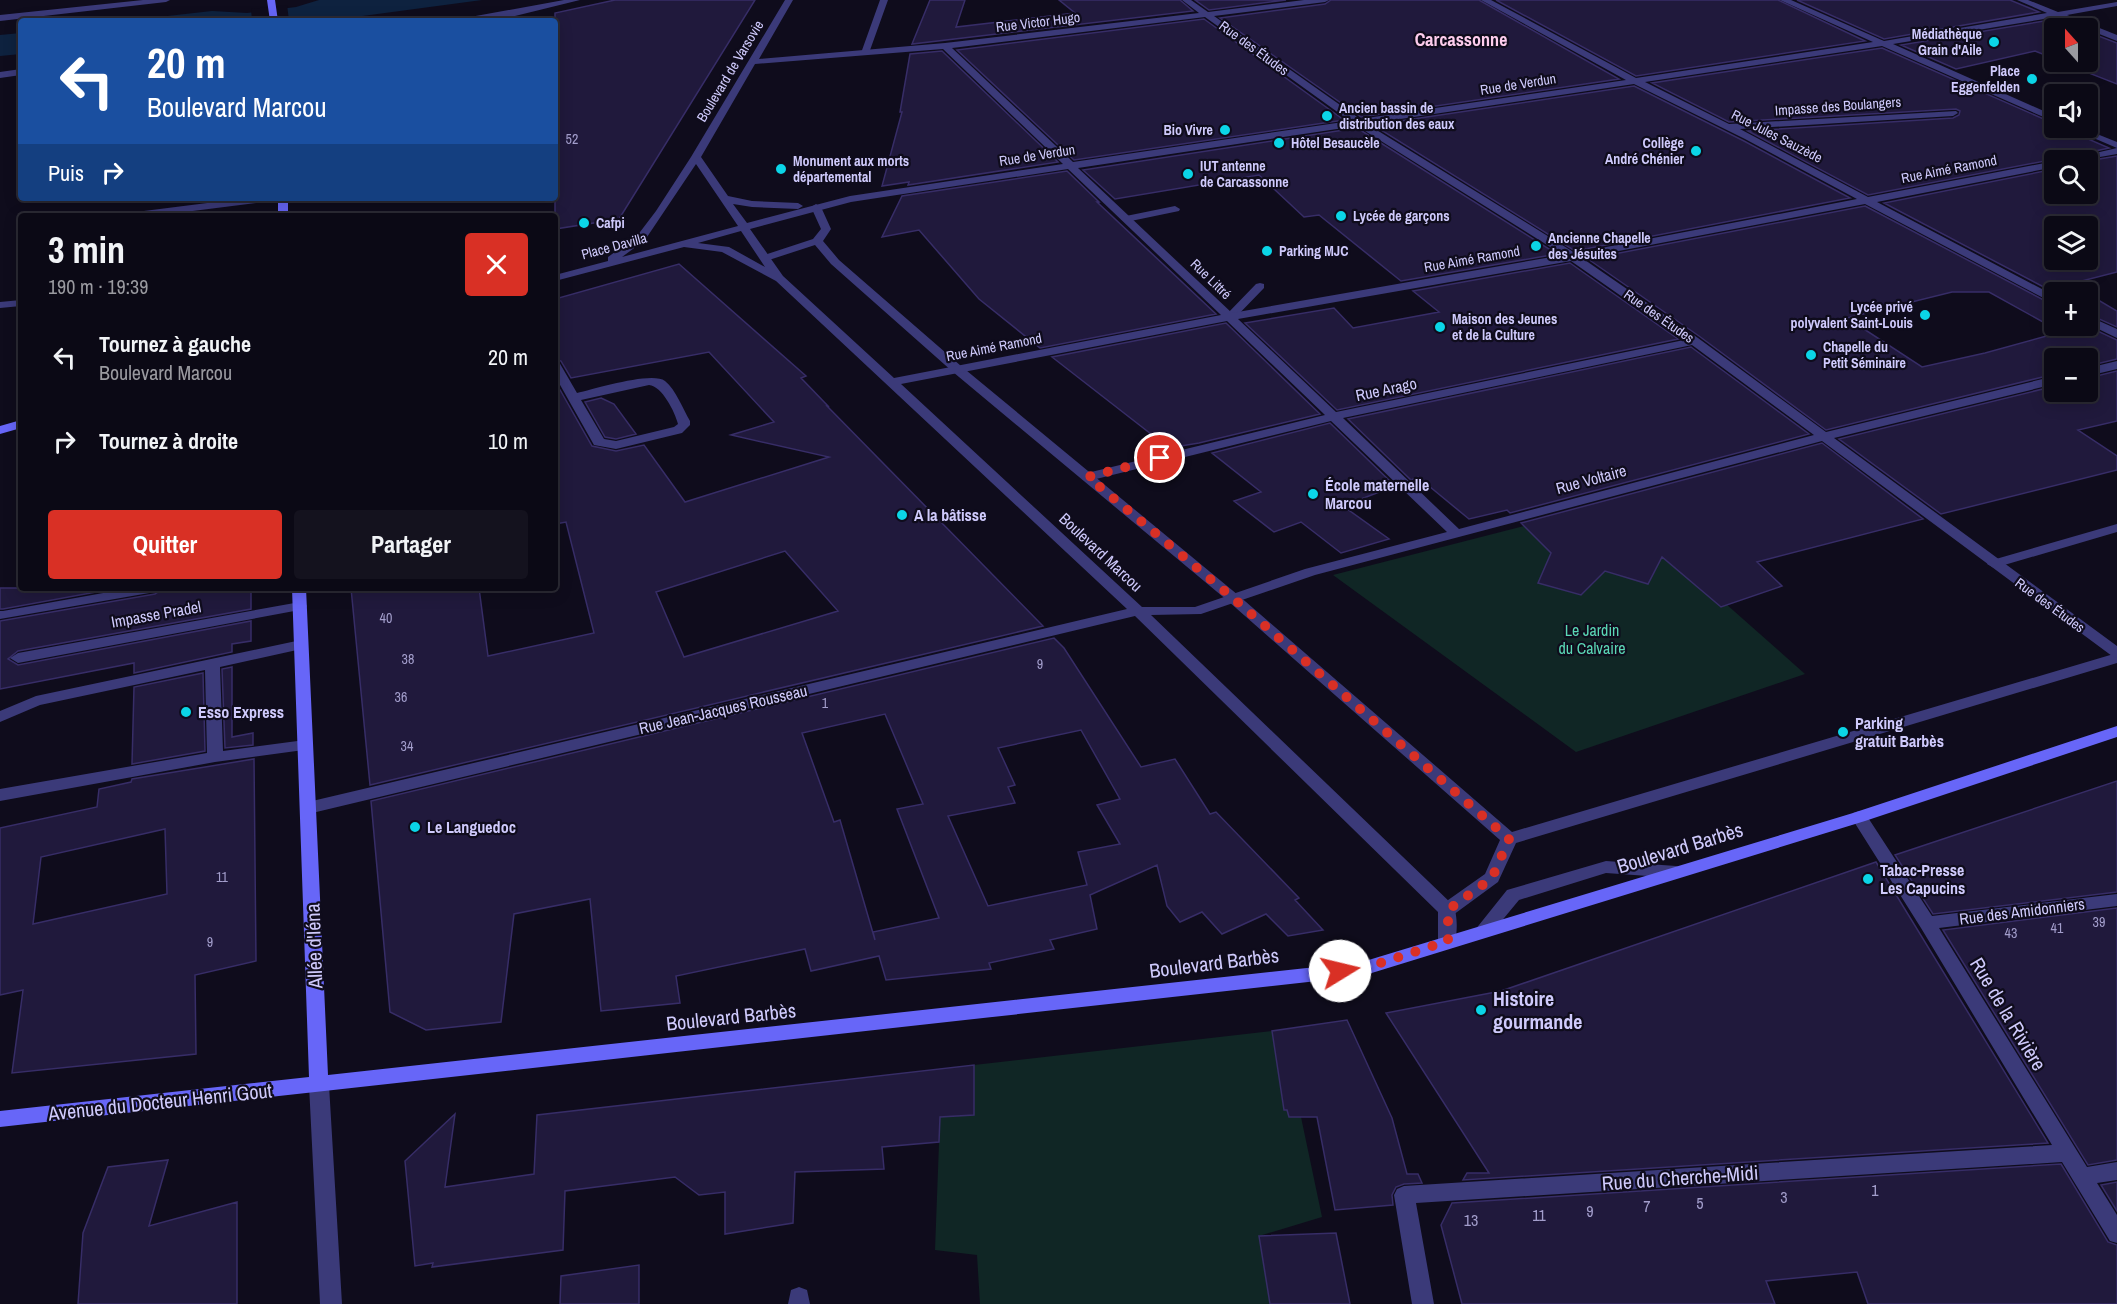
<!DOCTYPE html>
<html lang="fr">
<head>
<meta charset="utf-8">
<style>
  :root { --surface:#0b0915; --page:#14121e; --text:#f1f3f6; --muted:#9a9aa0; --line:#2b2a34; --accent:#d93025 }
  body { margin:0; font-family:"Archivo Narrow",sans-serif; background:var(--page); color:var(--text); height:100vh; display:flex; flex-direction:column; font-size:22px; white-space:nowrap }
  * { box-sizing:border-box; margin:0 }
  p { font-size:20px; color:var(--muted) }
  .icon { flex:none; width:33px; height:33px; fill:none; stroke:currentColor; stroke-width:2; stroke-linecap:round; stroke-linejoin:round }
  .map { position:relative; flex:1; overflow:hidden }
  .drawer { position:absolute; left:18px; top:213px; width:540px; height:378px; display:flex; flex-direction:column; background:var(--surface); border-radius:6px; box-shadow:0 3px 15px #0003,0 0 0 2px var(--line) }
  .drawer>* { flex:none }
  .hud { position:absolute; left:18px; top:18px; width:540px; height:183px; border-radius:6px; box-shadow:0 3px 15px #0003,0 0 0 2px var(--line); background:#1a4fa0; color:#fff; overflow:hidden }
  .needle { width:39px; rotate:339deg }
  .buttons { position:absolute; left:2044px; top:18px; display:grid; gap:12px }
  .buttons a { display:grid; place-items:center; width:54px; height:54px; border-radius:6px; background:var(--surface); box-shadow:0 3px 15px #0003,0 0 0 2px var(--line); font-size:30px }
  .pin { position:absolute; display:grid; place-items:center; width:51px; height:51px; color:#fff; margin:-26px; border:3px solid #fff; border-radius:50%; box-shadow:0 2px 6px #0007 }
  .me { position:absolute; width:66px; margin:-33px; rotate:81deg; stroke-linejoin:round; filter:drop-shadow(0 0 4px #0008) }
  .turn { display:flex; align-items:center; gap:21px; height:126px; padding:0 30px; font-size:27px }
  .turn .icon { width:78px; height:78px; stroke-width:2.5 }
  .turn b { display:block; font-size:42px; line-height:51px }
  .then { display:flex; align-items:center; height:57px; padding:0 30px; background:#0003; gap:12px; font-size:22px }
  .round { display:grid; place-items:center; flex:none; width:63px; height:63px; border-radius:6px; background:var(--page) }
  .head { display:flex; align-items:center; justify-content:space-between; height:102px; padding:0 30px }
  h1 { font-size:36px; font-weight:800; line-height:45px }
  .cta { display:flex; gap:12px; margin-top:auto; padding:12px 30px }
  .cta a { flex:1; height:69px; border-radius:6px; background:var(--accent); color:#fff; font-size:24px; font-weight:800; line-height:69px; text-align:center }
  .cta a+a { background:var(--page); color:var(--text) }
  ul { padding:0; list-style:none }
  li { display:flex; align-items:center; gap:18px; height:84px; padding:0 30px }
  li div { flex:1 }
  li b { display:block; font-size:22px }
  li em { font-style:normal }
  .map>svg:first-child { display:block }
  .green { fill:#102625 }
  .water { fill:#0e223f }
  .pier { fill:#0f0c1c }
  .building { fill:#20193c; stroke:#372d67; stroke-width:1.5; fill-rule:evenodd }
  .lines { fill:none; stroke-linecap:round; stroke-linejoin:round }
  .service { fill:#3b3a79; fill-rule:evenodd }
  .minor { fill:#3b3a79; fill-rule:evenodd }
  .secondary { fill:#6766f8; fill-rule:evenodd }
  .route { stroke:#d93025; stroke-width:10; stroke-dasharray:0 18 }
  .poi-dot { fill:#0bd5e7; stroke:#0f0c1c; stroke-width:2 }
  .labels { text-anchor:middle; stroke-width:4.5; stroke-linejoin:round; paint-order:stroke }
  .far-street-label { font-size:14px; fill:#cfcafc; stroke:#0f0c1c }
  .far-poi-label { font-size:14px; font-weight:bold; fill:#cfcafc; stroke:#0f0c1c; text-anchor:start }
  .number-label { font-size:14px; fill:#a39ecc }
  .street-label { font-size:16px; fill:#cfcafc; stroke:#0f0c1c }
  .poi-label { font-size:16px; font-weight:bold; fill:#cfcafc; stroke:#0f0c1c; text-anchor:start }
  .park-label { font-size:16px; fill:#5bd8b6; stroke:#0f0c1c }
  .near-number-label { font-size:16px; fill:#a39ecc }
  .far-district-label { font-size:18px; font-weight:bold; fill:#fdccec; stroke:#0f0c1c }
  .near-street-label { font-size:20px; fill:#cfcafc; stroke:#0f0c1c }
  .near-poi-label { font-size:20px; font-weight:bold; fill:#cfcafc; stroke:#0f0c1c; text-anchor:start }
</style>
</head>
<body>
<div class="map">
<svg width="2117" height="1304" viewBox="0 0 2117 1304">
  <rect width="100%" height="100%" fill="#0f0c1c"/>
  <path class="green" d="M1587,510l78,40 140,124 -229,78 -243,-177z
    M1272,1031l12,79h3l2,7h12l21,100 -63,19 11,68h-290l-3,-49 -42,-5 5,-133 34,-2v-50z"/>
  <path class="water" d="M319,0h163l-142,19 -32,-3 -58,5h-127l89,-10 35,2 49,-6z
    M21,33v21l-21,2v-21z"/>
  <path class="pier" d="M287,5l2,15 -37,1 -1,-12z"/>
  <path class="building" d="M615,0h140l-136,219 -64,10v-216z
    M930,0h35l-9,27 119,-14 -16,-13h121l13,11 -281,33z
    M1195,0h91l-77,10z
    M1331,0h148l140,79 -258,38 -141,-99 105,-14z
    M1496,0h282l87,41 -229,35z
    M1797,0h213l29,12 -155,27z
    M1204,19l140,101 -270,40 -117,-110z
    M2056,19l23,9h-24v31l-20,-8 -79,18 -55,-24z
    M2088,32l29,11v41l-56,-22h27z
    M1882,48l173,76v4h8l46,20 -45,10 -1,2 -8,-1 -187,36 -120,-64 205,-13 6,-3 1,-4 -4,-2 -227,13 -77,-39z
    M942,51l116,111 -150,23 1,-3 -27,4 20,-74h-2l10,-58z
    M1634,86l110,55 106,57 -275,53 -202,-126z
    M1357,128l200,126 -156,27 -82,-66 -15,2 -45,-42 -144,24 -32,-29z
    M2117,156v116l-47,12 15,8 -30,1 -171,-90 171,-34v25h33v-33zM2055,226h33v34h-33z
    M1067,171l32,31h-2l119,112 -176,34 -61,-49 -60,-69 -37,7 20,-41z
    M1865,206l190,100v20h32l30,14v19l-29,7v-8h-33v16l-229,56 -127,-94 -111,-77zM1952,292h37l72,40 -76,21 -63,14 -75,-49z
    M1570,263l108,76 -341,71 -92,-87 89,-15 19,20 86,-16 -26,-21z
    M679,264l127,112 -5,2 27,28h-1l216,220 -673,159 -19,-197h128l9,68 106,-23 -28,-111 -11,2v-143l37,65 24,5 28,-6 41,57 144,-45 -98,-22 43,-13 -65,-70 -138,26 -10,-17 -6,-2v-60zM785,551l53,60 -154,46 -28,-65z
    M2088,294l29,17v16l-29,-13z
    M1226,323l94,91 -121,29 -30,5 -117,-91z
    M1691,347l118,87 -299,79 -3,-3 -38,9 -51,-42 -7,3 -63,-61z
    M2117,371v50l-39,9 39,26v14l-176,44 -102,-75 216,-53v6h33v-14z
    M601,398l13,6 22,30 -20,5 -11,-2 -20,-35z
    M1330,423l65,63 -52,20 46,33 -48,14 -40,-31 -27,10 -40,-31 27,-9 -49,-39z
    M1822,443l101,76 -166,43 25,24 -61,21 -59,-50 -14,27 -43,-13 -24,24 -43,-12 13,-30 -30,-30z
    M0,588h118l-115,21h-3z
    M164,588h87v21l-233,42 -10,8 10,6 233,-44v20l-19,3v8l-98,21v-10l-134,26v-68l155,-27z
    M1054,638l10,10 77,119 34,-8 35,55 6,-2 83,86 -4,2 28,30 -35,6 -22,-22 -44,20 -20,-22 -22,10 -13,-16 -10,-41 -67,30 7,34 -47,11 4,9 -65,14 2,6 -105,11 -7,-24 -68,15 -6,-22 -129,27 4,27 -79,8 -11,-112 -76,15 -13,108 -75,8 -36,-18 -19,-211zM885,714l38,90 -26,5 42,109 -66,14 2,8 -35,-120 -6,2 -32,-89zM1081,730l39,69 -23,6 23,39 -42,8 9,33 -99,21 -40,-90 67,-13 -7,-16 7,-2 -17,-37z
    M232,667v70l21,-4v12l-28,3 -3,-79z
    M203,673l2,78 -73,13 2,-77z
    M254,759l2,202 -61,14 1,79 -184,19 11,-83 -23,5v-167l97,-21 2,-18 32,-7 1,-3zM165,829l2,65 -134,30 8,-67z
    M2117,781v111l-184,22 -38,-59z
    M1876,862l172,281 -585,37 4,-7h22l-103,-160 115,-22z
    M2117,908v252l-29,5 -145,-235z
    M1347,1020l45,98 15,56h11l4,9 -18,1 -8,3 -4,8 1,10 -58,5 -18,-93h-28l-2,-7h-3l-12,-79z
    M974,1065v50l-34,2 -1,25 -57,5 2,22 -89,3 -2,51 -68,11v-42l-26,3 -24,-18 -110,14 -2,59 -131,17 1,-4 -18,3 -10,-105 50,-47 -10,73 89,-13 3,-59z
    M168,1160l-19,66 88,-24v102h-159l5,-71 25,-66z
    M2061,1164l47,78 9,3v59h-249l-11,-32 -91,9 9,23h-313l-21,-79 11,-22z
    M2117,1182v29l-16,-26z
    M1336,1233l14,71h-80l-11,-68z
    M639,1265v39h-79l1,-28z"/>
  <g class="lines">
    <path class="service" d="M880,0h8l-19,53 -7,2 -1,-2z
      M247,198h30l-5,3 -119,15h-30l5,-3z
      M816,204l5,3 10,22 -8,12 16,19 122,106 277,229 274,237 605,-179v10l-601,180 -18,39 -45,33 -6,2 -6,-2 -3,-5 3,-5 44,-31 15,-34 -272,-239 -275,-229 -122,-108 -16,-19 -46,15h-8v-4l52,-17 8,-10 -10,-22z
      M1175,206l5,3 -1,2 -53,11 -5,-3 5,-3z
      M1260,283l4,1v4l-30,31h-8v-4l30,-31z
      M555,361l4,1 18,31c18,-4 75,-22 88,-12 11,9 18,28 25,40v4l-8,8 -66,16 -22,-4 -39,-69zM649,385c13,1 26,27 29,39l-4,3 -58,14 -12,-2 -23,-39z
      M2117,524v8l-123,36 -7,-4 2,-3z
      M131,588h31l-7,4 -155,27v-8h3z
      M300,602l5,1 2,3 -2,3 -287,54 -8,-5 8,-5z
      M301,640l7,5 -2,3 -86,19 3,84 82,-11 6,1 2,4 -2,4 -96,13 -215,39v-12l207,-36 -2,-83 -165,35 -40,17v-11l36,-15z
      M1606,861l70,5 6,2 3,4 -3,4 -6,2 -70,-5 -87,27 -29,35 -6,2 -6,-2 -3,-5 32,-40z
      M799,1287l8,3 3,14h-22l3,-14z"/>
    <path class="minor" d="M143,0h27l-4,2 -166,19v-6z
      M564,0h16l-65,16 -43,5h-24z
      M785,0h8l-34,59 186,-16 254,-30 -17,-13h9l17,12 96,-12h25l-4,2 -111,14 146,103 266,-39 -145,-80h10l145,78 237,-36 -93,-42h11l93,41 163,-28 -30,-13h11l30,12 59,-10v4l-50,9 50,20v6l-61,-24 -163,27 162,72v6l-173,-76 -237,36 84,42 227,-13 2,2 -5,3 -213,13 128,68 187,-36v6l-178,35 178,94v8l-190,-100 -283,54 116,80 128,94 229,-56v8l-221,54 283,208v12l-5,-2 -290,-215 -507,134 -114,39 -50,1 302,290c5,9 5,32 0,41l-6,2 -6,-2 -3,-5v-29l-303,-296 -827,198 -6,-2 -2,-4 2,-4 6,-2 819,-193 -351,-328 -54,-29 -38,-5 -129,34v-6l53,-14v-4l29,-21 19,-25 35,-54zM1205,17l145,104 -277,41 -121,-114zM943,49l120,115 -213,32 -103,27 -14,-19 19,3 46,2 5,-3 -5,-3 -46,-2 -24,-5 -27,-39 54,-93zM1634,84l111,55 112,60 -282,54 -208,-129zM1357,126l206,129 -331,58 -154,-145zM696,164l42,62 -116,31 23,-17zM1068,169l153,146 -327,63 -111,-102 -33,-47 101,-27zM741,231l24,36 -36,-20 -31,-4zM1571,261l113,79 -348,72 -98,-93zM1227,321l98,94 -242,59 -2,3 2,3 5,1 243,-60 116,111 -142,37 -110,38h-53l-241,-223zM1692,345l122,90 -355,94 -116,-111z
      M21,69v6l-21,3v-6z
      M2070,128h12l35,14v6z
      M2117,148v6l-34,6h-18z
      M21,300v6l-21,2v-6z
      M2088,316l29,13v9l-29,-14z
      M2117,361v8l-29,7v-8z
      M1859,811l6,2 67,103 185,-22v12l-178,22 148,239 30,-5v18l-20,3 20,32v28l-7,-2 -48,-79 -646,41 18,101h-22l-18,-109 3,-6 7,-3 648,-41 -131,-217 -70,-111 2,-4z
      M319,1077l7,2 3,6 13,219h-22l-11,-219 3,-6z"/>
    <path class="secondary" d="M267,0h8l3,21h-8z
      M278,198h10v18h-10z
      M21,420v8l-21,6v-8z
      M292,588h14l22,487 1034,-113 491,-149 264,-87v11l-252,84 -503,155 -1362,151v-16l309,-34z"/>
  </g>
  <g class="lines">
    <path class="route" d="M1160,458l-72,19 145,121 276,241 -17,39 -44,32v31l-86,28 -22,2"/>
  </g>
  <g class="poi-dot">
    <circle cx="1994" cy="42" r="6"/>
    <circle cx="2032" cy="79" r="6"/>
    <circle cx="1327" cy="116" r="6"/>
    <circle cx="1225" cy="130" r="6"/>
    <circle cx="1279" cy="143" r="6"/>
    <circle cx="1696" cy="151" r="6"/>
    <circle cx="781" cy="169" r="6"/>
    <circle cx="1188" cy="174" r="6"/>
    <circle cx="1341" cy="216" r="6"/>
    <circle cx="584" cy="223" r="6"/>
    <circle cx="1536" cy="246" r="6"/>
    <circle cx="1267" cy="251" r="6"/>
    <circle cx="1925" cy="315" r="6"/>
    <circle cx="1440" cy="327" r="6"/>
    <circle cx="1811" cy="355" r="6"/>
    <circle cx="1313" cy="494" r="6"/>
    <circle cx="902" cy="515" r="6"/>
    <circle cx="186" cy="712" r="6"/>
    <circle cx="1843" cy="732" r="6"/>
    <circle cx="415" cy="827" r="6"/>
    <circle cx="1868" cy="879" r="6"/>
    <circle cx="1481" cy="1010" r="6"/>
  </g>
  <g class="labels">
    <g class="far-street-label">
      <text transform="translate(1038 22) rotate(-7)" y="5">Rue Victor Hugo</text>
      <text transform="translate(1254 48) rotate(36)" y="5">Rue des Études</text>
      <text transform="translate(730 71) rotate(-59)" y="5">Boulevard de Varsovie</text>
      <text transform="translate(1518 84) rotate(-9)" y="5">Rue de Verdun</text>
      <text transform="translate(1838 106) rotate(-4)" y="5">Impasse des Boulangers</text>
      <text transform="translate(1777 136) rotate(27)" y="5">Rue Jules Sauzède</text>
      <text transform="translate(1037 155) rotate(-9)" y="5">Rue de Verdun</text>
      <text transform="translate(1949 169) rotate(-11)" y="5">Rue Aimé Ramond</text>
      <text transform="translate(614 246) rotate(-15)" y="5">Place Davilla</text>
      <text transform="translate(1472 259) rotate(-10)" y="5">Rue Aimé Ramond</text>
      <text transform="translate(1211 279) rotate(44)" y="5">Rue Littré</text>
      <text transform="translate(1659 316) rotate(35)" y="5">Rue des Études</text>
      <text transform="translate(994 347) rotate(-11)" y="5">Rue Aimé Ramond</text>
      <text transform="translate(2050 605) rotate(36)" y="5">Rue des Études</text>
    </g>
    <g class="far-poi-label">
      <text x="1982" y="39" text-anchor="end">Médiathèque<tspan x="1982" dy="16">Grain d'Aile</tspan></text>
      <text x="2020" y="76" text-anchor="end">Place<tspan x="2020" dy="16">Eggenfelden</tspan></text>
      <text x="1339" y="113">Ancien bassin de<tspan x="1339" dy="16">distribution des eaux</tspan></text>
      <text x="1213" y="135" text-anchor="end">Bio Vivre</text>
      <text x="1291" y="148">Hôtel Besaucèle</text>
      <text x="1684" y="148" text-anchor="end">Collège<tspan x="1684" dy="16">André Chénier</tspan></text>
      <text x="793" y="166">Monument aux morts<tspan x="793" dy="16">départemental</tspan></text>
      <text x="1200" y="171">IUT antenne<tspan x="1200" dy="16">de Carcassonne</tspan></text>
      <text x="1353" y="221">Lycée de garçons</text>
      <text x="596" y="228">Cafpi</text>
      <text x="1548" y="243">Ancienne Chapelle<tspan x="1548" dy="16">des Jésuites</tspan></text>
      <text x="1279" y="256">Parking MJC</text>
      <text x="1913" y="312" text-anchor="end">Lycée privé<tspan x="1913" dy="16">polyvalent Saint-Louis</tspan></text>
      <text x="1452" y="324">Maison des Jeunes<tspan x="1452" dy="16">et de la Culture</tspan></text>
      <text x="1823" y="352">Chapelle du<tspan x="1823" dy="16">Petit Séminaire</tspan></text>
    </g>
    <g class="number-label">
      <text x="572" y="144">52</text>
      <text x="386" y="623">40</text>
      <text x="408" y="664">38</text>
      <text x="1040" y="669">9</text>
      <text x="401" y="702">36</text>
      <text x="825" y="708">1</text>
      <text x="407" y="751">34</text>
      <text x="222" y="882">11</text>
      <text x="2099" y="927">39</text>
      <text x="2057" y="933">41</text>
      <text x="2011" y="938">43</text>
      <text x="210" y="947">9</text>
    </g>
    <g class="street-label">
      <text transform="translate(1386 389) rotate(-12)" y="6">Rue Arago</text>
      <text transform="translate(1591 479) rotate(-15)" y="6">Rue Voltaire</text>
      <text transform="translate(1101 552) rotate(43)" y="6">Boulevard Marcou</text>
      <text transform="translate(156 614) rotate(-10)" y="6">Impasse Pradel</text>
      <text transform="translate(723 709) rotate(-13)" y="6">Rue Jean-Jacques Rousseau</text>
      <text transform="translate(2022 911) rotate(-7)" y="6">Rue des Amidonniers</text>
    </g>
    <g class="poi-label">
      <text x="1325" y="491">École maternelle<tspan x="1325" dy="18">Marcou</tspan></text>
      <text x="914" y="521">A la bâtisse</text>
      <text x="198" y="718">Esso Express</text>
      <text x="1855" y="729">Parking<tspan x="1855" dy="18">gratuit Barbès</tspan></text>
      <text x="427" y="833">Le Languedoc</text>
      <text x="1880" y="876">Tabac-Presse<tspan x="1880" dy="18">Les Capucins</tspan></text>
    </g>
    <g class="park-label">
      <text x="1592" y="636">Le Jardin<tspan x="1592" dy="18">du Calvaire</tspan></text>
    </g>
    <g class="near-number-label">
      <text x="1875" y="1196">1</text>
      <text x="1784" y="1203">3</text>
      <text x="1700" y="1209">5</text>
      <text x="1647" y="1212">7</text>
      <text x="1590" y="1217">9</text>
      <text x="1539" y="1221">11</text>
      <text x="1471" y="1226">13</text>
    </g>
    <g class="far-district-label">
      <text x="1461" y="46">Carcassonne</text>
    </g>
    <g class="near-street-label">
      <text transform="translate(1680 848) rotate(-17)" y="7">Boulevard Barbès</text>
      <text transform="translate(314 946) rotate(-92)" y="7">Allée d'Iéna</text>
      <text transform="translate(1214 963) rotate(-7)" y="7">Boulevard Barbès</text>
      <text transform="translate(2008 1014) rotate(59)" y="7">Rue de la Rivière</text>
      <text transform="translate(731 1017) rotate(-6)" y="7">Boulevard Barbès</text>
      <text transform="translate(160 1102) rotate(-6)" y="7">Avenue du Docteur Henri Gout</text>
      <text transform="translate(1680 1178) rotate(-4)" y="7">Rue du Cherche-Midi</text>
    </g>
    <g class="near-poi-label">
      <text x="1493" y="1006">Histoire<tspan x="1493" dy="23">gourmande</tspan></text>
    </g>
  </g>
</svg>
<div class="buttons">
<a><svg class="needle" viewBox="-14 -14 28 28"><path d="M0-13l5 13h-10z" fill="#e53935"/><path d="M0 13l5-13h-10z" fill="#9a9aa0"/></svg></a>
<a><svg class="icon" aria-label="sound" viewBox="0 0 24 24"><path d="M4 9h4l5-4v14l-5-4H4zM17 9q2 3 0 6"/></svg></a>
<a><svg class="icon" aria-label="search" viewBox="0 0 24 24"><circle cx="10" cy="10" r="6"/><path d="M15 15l6 6"/></svg></a>
<a><svg class="icon" aria-label="layers" viewBox="0 0 24 24"><path d="M12 4l9 5-9 5-9-5zM3 14l9 5 9-5"/></svg></a>
<a>+</a>
<a>−</a>
</div>
<div class="pin" style="left:1160px;top:458px;background:#d93025"><svg class="icon" aria-label="arrive" viewBox="0 0 24 24"><path d="M6 21V4h12l-3 4 3 4H6"/></svg></div>
<svg class="me" style="left:1340px;top:971px" viewBox="-20 -20 40 40"><circle r="19" fill="#fff"/><path d="M0-13L10 11 0 6-10 11z" fill="#d93025"/></svg>
<div class="hud">
<div class="turn"><svg class="icon" aria-label="left" viewBox="0 0 24 24"><path d="M17 20v-9H6M10 6l-5 5 5 5"/></svg><div><b>20 m</b>Boulevard Marcou</div></div>
<div class="then">Puis<svg class="icon" aria-label="right" viewBox="0 0 24 24"><path d="M7 20v-9h11M14 6l5 5-5 5"/></svg></div>
</div>
<section class="drawer">
<div class="head"><div><h1>3 min</h1><p>190 m · 19:39</p></div><a class="round" style="background:#d93025;color:#fff"><svg class="icon" aria-label="close" viewBox="0 0 24 24"><path d="M6 6l12 12M18 6L6 18"/></svg></a></div>
<ul>
<li><svg class="icon" aria-label="left" viewBox="0 0 24 24"><path d="M17 20v-9H6M10 6l-5 5 5 5"/></svg><div><b>Tournez à gauche</b><p>Boulevard Marcou</p></div><em>20 m</em></li>
<li><svg class="icon" aria-label="right" viewBox="0 0 24 24"><path d="M7 20v-9h11M14 6l5 5-5 5"/></svg><div><b>Tournez à droite</b></div><em>10 m</em></li>
</ul>
<div class="cta"><a>Quitter</a><a>Partager</a></div>
</section>
</div>
</body>
</html>
